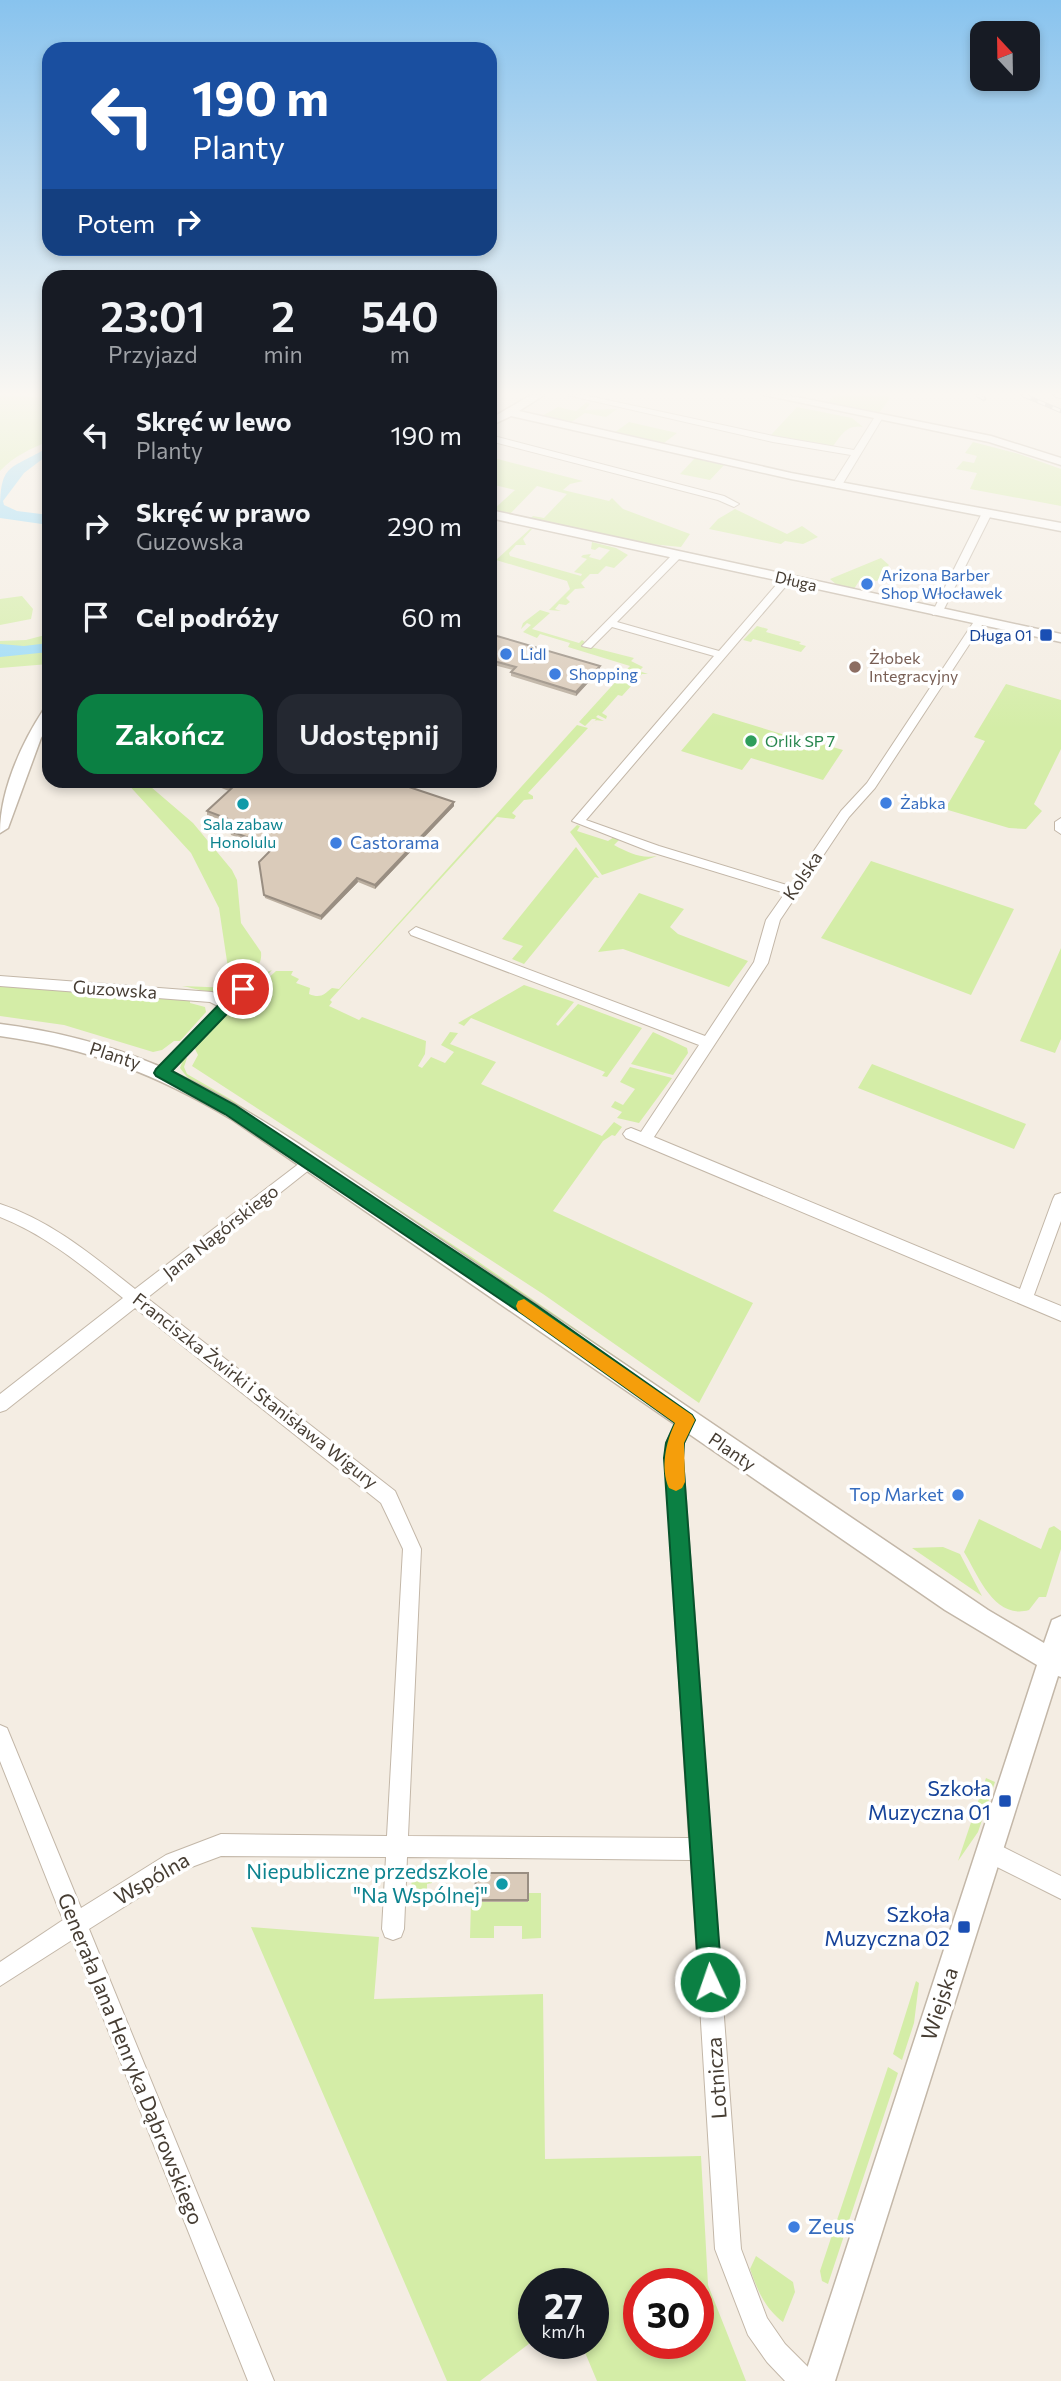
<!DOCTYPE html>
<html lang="pl">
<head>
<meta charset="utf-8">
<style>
  :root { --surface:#171b24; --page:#242831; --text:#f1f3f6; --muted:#9ea1a6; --accent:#0b8043 }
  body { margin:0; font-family:Commissioner,sans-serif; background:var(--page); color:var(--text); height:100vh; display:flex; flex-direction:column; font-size:26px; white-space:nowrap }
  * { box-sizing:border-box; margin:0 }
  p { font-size:23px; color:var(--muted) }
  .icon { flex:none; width:38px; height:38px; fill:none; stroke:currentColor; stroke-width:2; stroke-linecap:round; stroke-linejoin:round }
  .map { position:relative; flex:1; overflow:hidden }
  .panel { position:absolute; left:42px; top:270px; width:455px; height:518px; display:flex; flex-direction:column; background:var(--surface); border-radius:21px; box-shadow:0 4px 10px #0003 }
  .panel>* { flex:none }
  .guide { position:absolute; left:42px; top:42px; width:455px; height:214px; border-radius:21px; box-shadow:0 4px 10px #0003; background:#1a4fa0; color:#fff; overflow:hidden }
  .needle { width:46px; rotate:338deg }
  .fabs { position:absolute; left:970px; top:21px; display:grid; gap:14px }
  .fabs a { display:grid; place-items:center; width:70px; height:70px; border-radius:14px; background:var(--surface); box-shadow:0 4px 10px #0003; font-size:35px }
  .speed { position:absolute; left:518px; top:2268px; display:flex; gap:14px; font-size:35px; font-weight:700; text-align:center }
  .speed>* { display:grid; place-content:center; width:91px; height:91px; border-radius:50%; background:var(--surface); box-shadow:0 4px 10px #0003; line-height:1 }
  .speed small { font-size:18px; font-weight:400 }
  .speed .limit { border:10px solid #d22; background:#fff; color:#111 }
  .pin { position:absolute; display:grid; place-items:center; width:60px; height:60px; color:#fff; margin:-30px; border:4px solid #fff; border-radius:50%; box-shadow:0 2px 7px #0007 }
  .me { position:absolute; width:77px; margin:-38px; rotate:357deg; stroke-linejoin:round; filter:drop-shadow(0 0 5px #0008) }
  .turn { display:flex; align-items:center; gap:24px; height:147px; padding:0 35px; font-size:32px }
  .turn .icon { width:91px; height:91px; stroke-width:2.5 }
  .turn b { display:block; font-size:49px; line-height:60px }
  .then { display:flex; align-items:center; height:66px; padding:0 35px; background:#0003; gap:14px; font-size:26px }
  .eta { display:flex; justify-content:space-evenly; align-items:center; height:119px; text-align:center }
  .eta b { font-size:42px; font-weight:600; line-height:49px }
  .button { display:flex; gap:14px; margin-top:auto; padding:14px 35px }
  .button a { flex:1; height:80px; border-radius:21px; background:var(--accent); color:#fff; font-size:28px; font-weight:600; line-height:80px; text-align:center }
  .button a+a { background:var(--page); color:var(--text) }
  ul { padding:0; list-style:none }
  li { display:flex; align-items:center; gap:21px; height:91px; padding:0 35px }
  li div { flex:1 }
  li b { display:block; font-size:26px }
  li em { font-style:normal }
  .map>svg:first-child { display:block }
  .green { fill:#d4eda7; fill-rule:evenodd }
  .water { fill:#98daf8 }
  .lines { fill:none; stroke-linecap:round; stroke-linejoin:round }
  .minor-casing { stroke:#c3b7a8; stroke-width:2 }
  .tertiary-casing { stroke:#c3b7a8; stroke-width:3 }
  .minor { fill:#fff; fill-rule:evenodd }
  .tertiary { fill:#fff; fill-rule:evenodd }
  .rail-casing { stroke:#959595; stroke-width:4.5 }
  .rail { stroke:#fff; stroke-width:2.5; stroke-dasharray:8; stroke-linecap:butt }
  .wall { fill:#bbafa0 }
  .shaded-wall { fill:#998e82 }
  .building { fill:#dacbba; stroke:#998e82; stroke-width:2 }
  .route { fill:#0b8043; stroke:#07532c; stroke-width:2 }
  .slow { fill:#f59e0b }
  .shop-dot { fill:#3f7fe0; stroke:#fff; stroke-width:2.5 }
  .transit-dot { fill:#1a4fb4; stroke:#fff; stroke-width:2.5 }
  .education-dot { fill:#8d6e63; stroke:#fff; stroke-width:2.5 }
  .leisure-dot { fill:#2e9e5b; stroke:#fff; stroke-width:2.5 }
  .culture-dot { fill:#0f9aa8; stroke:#fff; stroke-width:2.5 }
  .labels { text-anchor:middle; stroke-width:7; stroke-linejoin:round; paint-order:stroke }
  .far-shop-label { font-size:16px; fill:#366cbe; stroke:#fff; text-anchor:start }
  .far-street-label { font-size:16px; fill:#463d33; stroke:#fff }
  .far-transit-label { font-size:16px; fill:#164399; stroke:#fff; text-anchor:end }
  .far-education-label { font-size:16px; fill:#785e54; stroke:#fff; text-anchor:start }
  .far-leisure-label { font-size:16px; fill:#27864d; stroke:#fff; text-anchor:start }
  .far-culture-label { font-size:16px; fill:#0d838f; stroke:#fff }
  .shop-label { font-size:18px; fill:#366cbe; stroke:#fff; text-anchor:start }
  .street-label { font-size:18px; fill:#463d33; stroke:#fff }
  .near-transit-label { font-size:21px; fill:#164399; stroke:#fff; text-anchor:end }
  .near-culture-label { font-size:21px; fill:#0d838f; stroke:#fff; text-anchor:end }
  .near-street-label { font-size:21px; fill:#463d33; stroke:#fff }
  .near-shop-label { font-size:21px; fill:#366cbe; stroke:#fff; text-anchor:start }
</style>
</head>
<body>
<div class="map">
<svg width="1061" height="2381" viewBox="0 0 1061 2381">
  <rect width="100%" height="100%" fill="#f4ede3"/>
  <path class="green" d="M0,395l49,3v43c-19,8 -35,15 -49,30z
    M834,395h50l6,3 -11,15 -51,-10z
    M587,402l3,2 -5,6 32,-1 -11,8 -21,-4 -15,10 -28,-7 16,-9 18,4z
    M797,407l55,11 11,9c-16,-3 -21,7 -30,19l-62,-11z
    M629,422l48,11 -13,10 -50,-10z
    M973,442l46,12 42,15v37l-91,-17 7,-16 -21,-4 7,-8 11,2 3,-7 -12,-3z
    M490,457l93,24 -13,3 -7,6 46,11 3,-3 11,11 67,25 -9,13 -31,-3 -119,-26 2,-2 11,2 23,-24 -30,-8 -27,28 -17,-4 22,-20 -25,-6z
    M695,458l29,7 -14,15 -30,-6z
    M735,509l52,25 15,-8 16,11 -15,7 -18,-3 -4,3 -72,-15 9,-10z
    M530,529h2l-9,10 3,6h-10l-7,8 1,3 71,20 1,-2 -8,-2 13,-13 -6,-2 2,-2 8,-1 -2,3 11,3 10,-10 -11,-3 -4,3 -4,-1 1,-7 24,6 12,7 -14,13 -8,-2 -8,8h-8l-9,9 4,5 -10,1 -9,9 4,4 -4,3 -7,-1 -4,5 6,2 -12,-1 21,-21 -3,-8 -71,-21z
    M881,558l8,7 -12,16 -16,-3 -7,11 -16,-3 -8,-7z
    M22,596l11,13 -2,10 -31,6v-26z
    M540,610l10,3 -18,16 47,14 3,-3 3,2 -2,3 51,13 -3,3 12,6 -4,4 9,3h-6l-20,22 -4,-1 -16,18 5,3 -1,3 -8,-4 -2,2 8,4 -9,-1 -6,7 7,-8h-4l-7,7 -6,-4 51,-56 -62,-19 2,-4 -30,-9 -3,4 -14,-6 8,-7 -4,-2 -6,6 2,-6z
    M757,626l11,3 -2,3 35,10 -2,2 7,2 -5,6 -48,-13 -2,3 -8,-2z
    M49,634v30l-49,4v-27l26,-1z
    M1006,684l55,16v49l-27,55 8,7 -16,18 -17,-1 -61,-18v-6l37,-63 -11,-4z
    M713,713l98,30 1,-2 31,9 -20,30 -72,-22 -9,12 -61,-19z
    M577,725l11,3 -60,65 5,3v3l-9,1 -12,13 4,3 -2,3 -17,-2 -167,183 2,2 -3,4 30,14 3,-3 64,24 -1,13 -7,12 4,2 9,-11 14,6 9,-11 -13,-7 9,-13 8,1 -8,11 46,18 -15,22 121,52 12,-14 8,5 -7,9 -3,-1 -9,6 -50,70 200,92 -54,100 -156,-109 -351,-228 6,-11 -4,-8 73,-75 5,-2 -11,12h3l12,-11h17l-2,4 8,4 -3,4 14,5 -1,6c12,5 15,0 23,-6l7,1z
    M125,781h19l49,42 39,47 5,10 4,43 20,29c1,10 -3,14 -9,20 -28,29 -38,20 -70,14l49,2 -12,-80 -28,-55z
    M577,825l3,1 -3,5 31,10 6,-4 6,2 -6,6c15,8 27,14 43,11l-55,19 -32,-43z
    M576,847l23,31 -4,-1 -71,87 -12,-5 11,-13 -21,-7z
    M871,861l143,48 -43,86 -150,-57z
    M639,893l45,16 -14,18 8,7 70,27 -19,26 -106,-38 -25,3z
    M1061,948v91l-6,14 -35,-12z
    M524,985l50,17 -18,22 2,2 20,-22 64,24 -35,49 -5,-1 3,-4 -134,-54 -7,8 -6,-3z
    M0,986l190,14v3l15,4 1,5 -26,29h-6l-12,9 -9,2 -89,-27 -64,-9z
    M653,1032l34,16 1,5 -15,22 -42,-11z
    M184,1057l3,1 -3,9 3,7 45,26 241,158 248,171 -64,-38 -112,-81 -317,-209 -41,-24 -7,-9z
    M872,1064l154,60 -12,25 -156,-61z
    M630,1067l42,11 -33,45 -22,-5 5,-6 -11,-5 4,-6 8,4 12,-16 -15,-7z
    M979,1519l62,30 8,-21 5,-2 7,5v18l-15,48h-7l-10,13c-35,10 -51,-35 -65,-58z
    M943,1547l17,7 22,42 -70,-48z
    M986,1778l9,4 -17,50 -20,29z
    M412,1866h21l-1,17 -5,1v12h-16z
    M528,1893h13v45l-19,1v-13h-28v12h-24l1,-36h57z
    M251,1927l128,10 -5,62 169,-5 2,165 156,-3 7,129 38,96h-149l-16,-38h12v-59h-59v56l-54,41h-33zM639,2284h59v59h-59z
    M916,1981l3,2 -5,40 -12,37 -9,-6z
    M888,2067l10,6 -70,211 -6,-3 -2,-10z
    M756,2256l37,26 2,10 -12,30c-19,-15 -25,-31 -33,-53z"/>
  <path class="water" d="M49,447v7l-25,19 -21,28 1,4 13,6 32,4v10l-49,-7c0,-56 6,-46 49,-71z
    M49,643v9l-49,5v-13l24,2z"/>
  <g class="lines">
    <g class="minor-casing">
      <path id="minor" d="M567,395h17l189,41 81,14 22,-35 7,2 -41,68 -5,3 -5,-3 19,-30 -78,-13z
        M490,435l234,61 15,8 -5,3 -16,-7 -228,-59z
        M987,510l5,3 -50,100 -9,2 -1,-2 50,-100z
        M674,553l9,2 -66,67 102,29 64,-74 9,2 -206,241 73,26 131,40 51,-75 26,-28 108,-163 9,2 -109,166 -26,29 -69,103 -12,43 -114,174 366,152 33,-90 2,-4 6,-2v28l-27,74 27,11v15l-435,-183 -3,-4 3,-4 5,-2 10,4 58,-87 -288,-110 -2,-3 7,-5 5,2 284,107 49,-74 12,-42 19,-27 -134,-41 -79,-31 142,-165 -102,-29 -21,21 -9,-2z
        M1061,818v16l-6,-4v-8z
        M0,976l212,16 14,6 12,-12 5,-2 7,5 -84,88 -5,1 -7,-5 2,-4 62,-63 -8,-4 -210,-16z
        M309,1156l5,2 3,4 -3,4 -167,132 248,193 26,58 -13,287 281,2 -24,-380 1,-15 14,-29 6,-2 6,2 3,6 -11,23 -1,15 58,791 26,69 18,26 28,28 4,9h-32l-18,-19 -19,-27 -33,-86 -24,-389 -284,-3 -3,72 -3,8 -8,3 -8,-3 -3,-8 4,-72 -165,-1 -40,15 -92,58 185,452h-26l-176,-441 -72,46v-24l63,-42 -63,-159v-36l7,3 74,180 85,-53 55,-21 166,2 16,-287 -22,-46 -246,-195 -129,102 -6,2v-18l123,-96c-39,-31 -77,-63 -123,-81v-13c52,17 93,52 135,85z
        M989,1840l72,36v23l-80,-40 -3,-8 3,-8z"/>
    </g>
    <g class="tertiary-casing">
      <path id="tertiary" d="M531,395h13l-25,16 272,62 270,50v8l-270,-52 -280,-63 -21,10v-7z
        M764,395h22l205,41 70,22v7l-72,-23z
        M490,510l571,124v8l-571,-124z
        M49,708v16l-8,14 -33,90 -8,5c0,-42 21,-89 44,-124z
        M0,1024c118,15 200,55 299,120l689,466 56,33 8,-23 9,-4v61l-3,-1 -223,705h-32l234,-716 -92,-55 -712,-490c-76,-46 -145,-72 -233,-84z"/>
    </g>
    <use href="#minor" class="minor"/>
    <use href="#tertiary" class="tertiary"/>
    <g class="rail-casing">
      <path id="rail" d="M978,395l6,4
        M1023,395l38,16
        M1055,395l6,2"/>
    </g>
    <use href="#rail" class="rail"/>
  </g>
  <path class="wall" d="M490,634l110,36 -24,26 -65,-20v-4l2,-2 -23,-6z
    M201,780h216v3l-5,5 42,18 -79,83 -17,-7 -37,38 -56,-22 -6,-36 12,-12 -40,-15 -1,-4 6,-6 -29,-10v-4l22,-20z
    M476,1873h52v29h-53z"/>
  <path class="shaded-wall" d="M600,666v4l-24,26v-4z
    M415,780h2v3l-7,8 -1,-4z
    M454,802v4l-79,83v-4z
    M357,878l1,4 -37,38v-4z"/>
  <path class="building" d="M490,634l110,32 -24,26 -65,-20 5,-5 -26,-7z
    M210,780h205l-6,7 45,15 -79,83 -18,-7 -36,38 -57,-21 -5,-33 15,-15 -44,-16 9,-8 -32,-12 25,-23z
    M476,1873h52v27h-53z"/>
  <linearGradient id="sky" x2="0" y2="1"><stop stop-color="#88c3ee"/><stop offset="0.54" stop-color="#faf7f2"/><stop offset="1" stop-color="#faf7f2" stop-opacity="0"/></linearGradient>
  <rect width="1061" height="729" fill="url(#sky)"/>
  <path class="route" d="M243,984l7,5 -2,3 -76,79 63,34 301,200 156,110 3,5 -11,23 -1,15 39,524 -4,8 -8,4 -8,-4 -3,-8 -35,-524 2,-15 9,-20 -151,-108 -299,-201 -69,-38 -2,-3 2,-4 82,-84z"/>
  <path class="slow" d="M524,1299l168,116 3,5 -11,23 1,39 -3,6 -6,3 -7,-3c-9,-20 -3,-46 6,-65l-157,-112 -2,-5 2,-5z"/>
  <g class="shop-dot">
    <circle cx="867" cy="584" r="7"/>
    <circle cx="506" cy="654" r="7"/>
    <circle cx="555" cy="674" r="7"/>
    <circle cx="886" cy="803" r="7"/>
    <circle cx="336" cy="843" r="7"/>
    <circle cx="958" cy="1495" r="7"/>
    <circle cx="794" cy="2227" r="7"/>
  </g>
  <g class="transit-dot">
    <rect x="1039" y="628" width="14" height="14" rx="3.5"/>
    <rect x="998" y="1794" width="14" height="14" rx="3.5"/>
    <rect x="957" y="1920" width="14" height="14" rx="3.5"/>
  </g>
  <circle class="education-dot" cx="855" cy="667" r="7"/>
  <circle class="leisure-dot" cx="751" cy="741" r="7"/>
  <g class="culture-dot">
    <circle cx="243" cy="804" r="7"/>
    <circle cx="502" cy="1884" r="7"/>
  </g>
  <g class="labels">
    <g class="far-shop-label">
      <text x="881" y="581">Arizona Barber<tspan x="881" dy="18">Shop Włocławek</tspan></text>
      <text x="520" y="660">Lidl</text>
      <text x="569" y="680">Shopping</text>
      <text x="900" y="809">Żabka</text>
    </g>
    <g class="far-street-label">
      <text transform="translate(796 581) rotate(13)" y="6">Długa</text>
    </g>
    <g class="far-transit-label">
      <text x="1032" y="641">Długa 01</text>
    </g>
    <g class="far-education-label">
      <text x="869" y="664">Żłobek<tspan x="869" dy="18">Integracyjny</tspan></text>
    </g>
    <g class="far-leisure-label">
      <text x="765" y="747">Orlik SP 7</text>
    </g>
    <g class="far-culture-label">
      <text x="243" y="830">Sala zabaw<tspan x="243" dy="18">Honolulu</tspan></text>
    </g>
    <g class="shop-label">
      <text x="350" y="849">Castorama</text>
      <text x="944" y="1501" text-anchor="end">Top Market</text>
    </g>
    <g class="street-label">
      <text transform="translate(803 876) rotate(-56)" y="6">Kolska</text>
      <text transform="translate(115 990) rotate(4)" y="6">Guzowska</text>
      <text transform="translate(115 1056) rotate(18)" y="6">Planty</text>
      <text transform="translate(221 1232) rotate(-38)" y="6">Jana Nagórskiego</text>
      <text transform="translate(255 1391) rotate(38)" y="6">Franciszka Żwirki i Stanisława Wigury</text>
      <text transform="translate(732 1452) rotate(34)" y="6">Planty</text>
    </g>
    <g class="near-transit-label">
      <text x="991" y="1796">Szkoła<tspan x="991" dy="24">Muzyczna 01</tspan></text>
      <text x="950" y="1922">Szkoła<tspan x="950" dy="24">Muzyczna 02</tspan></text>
    </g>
    <g class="near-culture-label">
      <text x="488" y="1879">Niepubliczne przedszkole<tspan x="488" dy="24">"Na Wspólnej"</tspan></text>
    </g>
    <g class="near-street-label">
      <text transform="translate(152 1879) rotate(-30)" y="7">Wspólna</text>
      <text transform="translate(940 2004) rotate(-72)" y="7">Wiejska</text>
      <text transform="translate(130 2059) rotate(68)" y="7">Generała Jana Henryka Dąbrowskiego</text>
      <text transform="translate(717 2078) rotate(-94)" y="7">Lotnicza</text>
    </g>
    <g class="near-shop-label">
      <text x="808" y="2234">Zeus</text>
    </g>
  </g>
</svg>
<div class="fabs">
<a><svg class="needle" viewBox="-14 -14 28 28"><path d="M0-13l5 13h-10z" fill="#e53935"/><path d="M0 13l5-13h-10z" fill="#9ea1a6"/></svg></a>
</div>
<div class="speed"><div>27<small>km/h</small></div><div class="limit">30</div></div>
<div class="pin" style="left:243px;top:989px;background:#d93025"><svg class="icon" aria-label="arrive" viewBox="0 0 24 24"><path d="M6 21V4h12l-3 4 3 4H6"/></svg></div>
<svg class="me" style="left:710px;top:1982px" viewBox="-20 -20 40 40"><circle r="17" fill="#0b8043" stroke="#fff" stroke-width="3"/><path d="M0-11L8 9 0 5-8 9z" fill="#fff"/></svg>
<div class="guide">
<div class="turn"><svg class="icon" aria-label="left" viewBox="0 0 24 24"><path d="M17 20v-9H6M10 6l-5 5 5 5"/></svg><div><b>190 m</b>Planty</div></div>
<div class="then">Potem<svg class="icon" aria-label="right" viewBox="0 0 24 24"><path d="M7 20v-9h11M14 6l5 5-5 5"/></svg></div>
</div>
<section class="panel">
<div class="eta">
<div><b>23:01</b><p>Przyjazd</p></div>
<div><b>2</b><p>min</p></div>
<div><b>540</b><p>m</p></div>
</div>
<ul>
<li><svg class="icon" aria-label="left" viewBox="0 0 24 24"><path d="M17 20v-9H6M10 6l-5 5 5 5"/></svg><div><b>Skręć w lewo</b><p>Planty</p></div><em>190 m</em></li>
<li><svg class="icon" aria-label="right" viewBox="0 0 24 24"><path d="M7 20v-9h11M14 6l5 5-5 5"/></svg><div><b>Skręć w prawo</b><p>Guzowska</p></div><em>290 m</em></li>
<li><svg class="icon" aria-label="arrive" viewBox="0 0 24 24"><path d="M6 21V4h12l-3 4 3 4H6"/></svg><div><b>Cel podróży</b></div><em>60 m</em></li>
</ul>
<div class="button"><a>Zakończ</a><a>Udostępnij</a></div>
</section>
</div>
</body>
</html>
